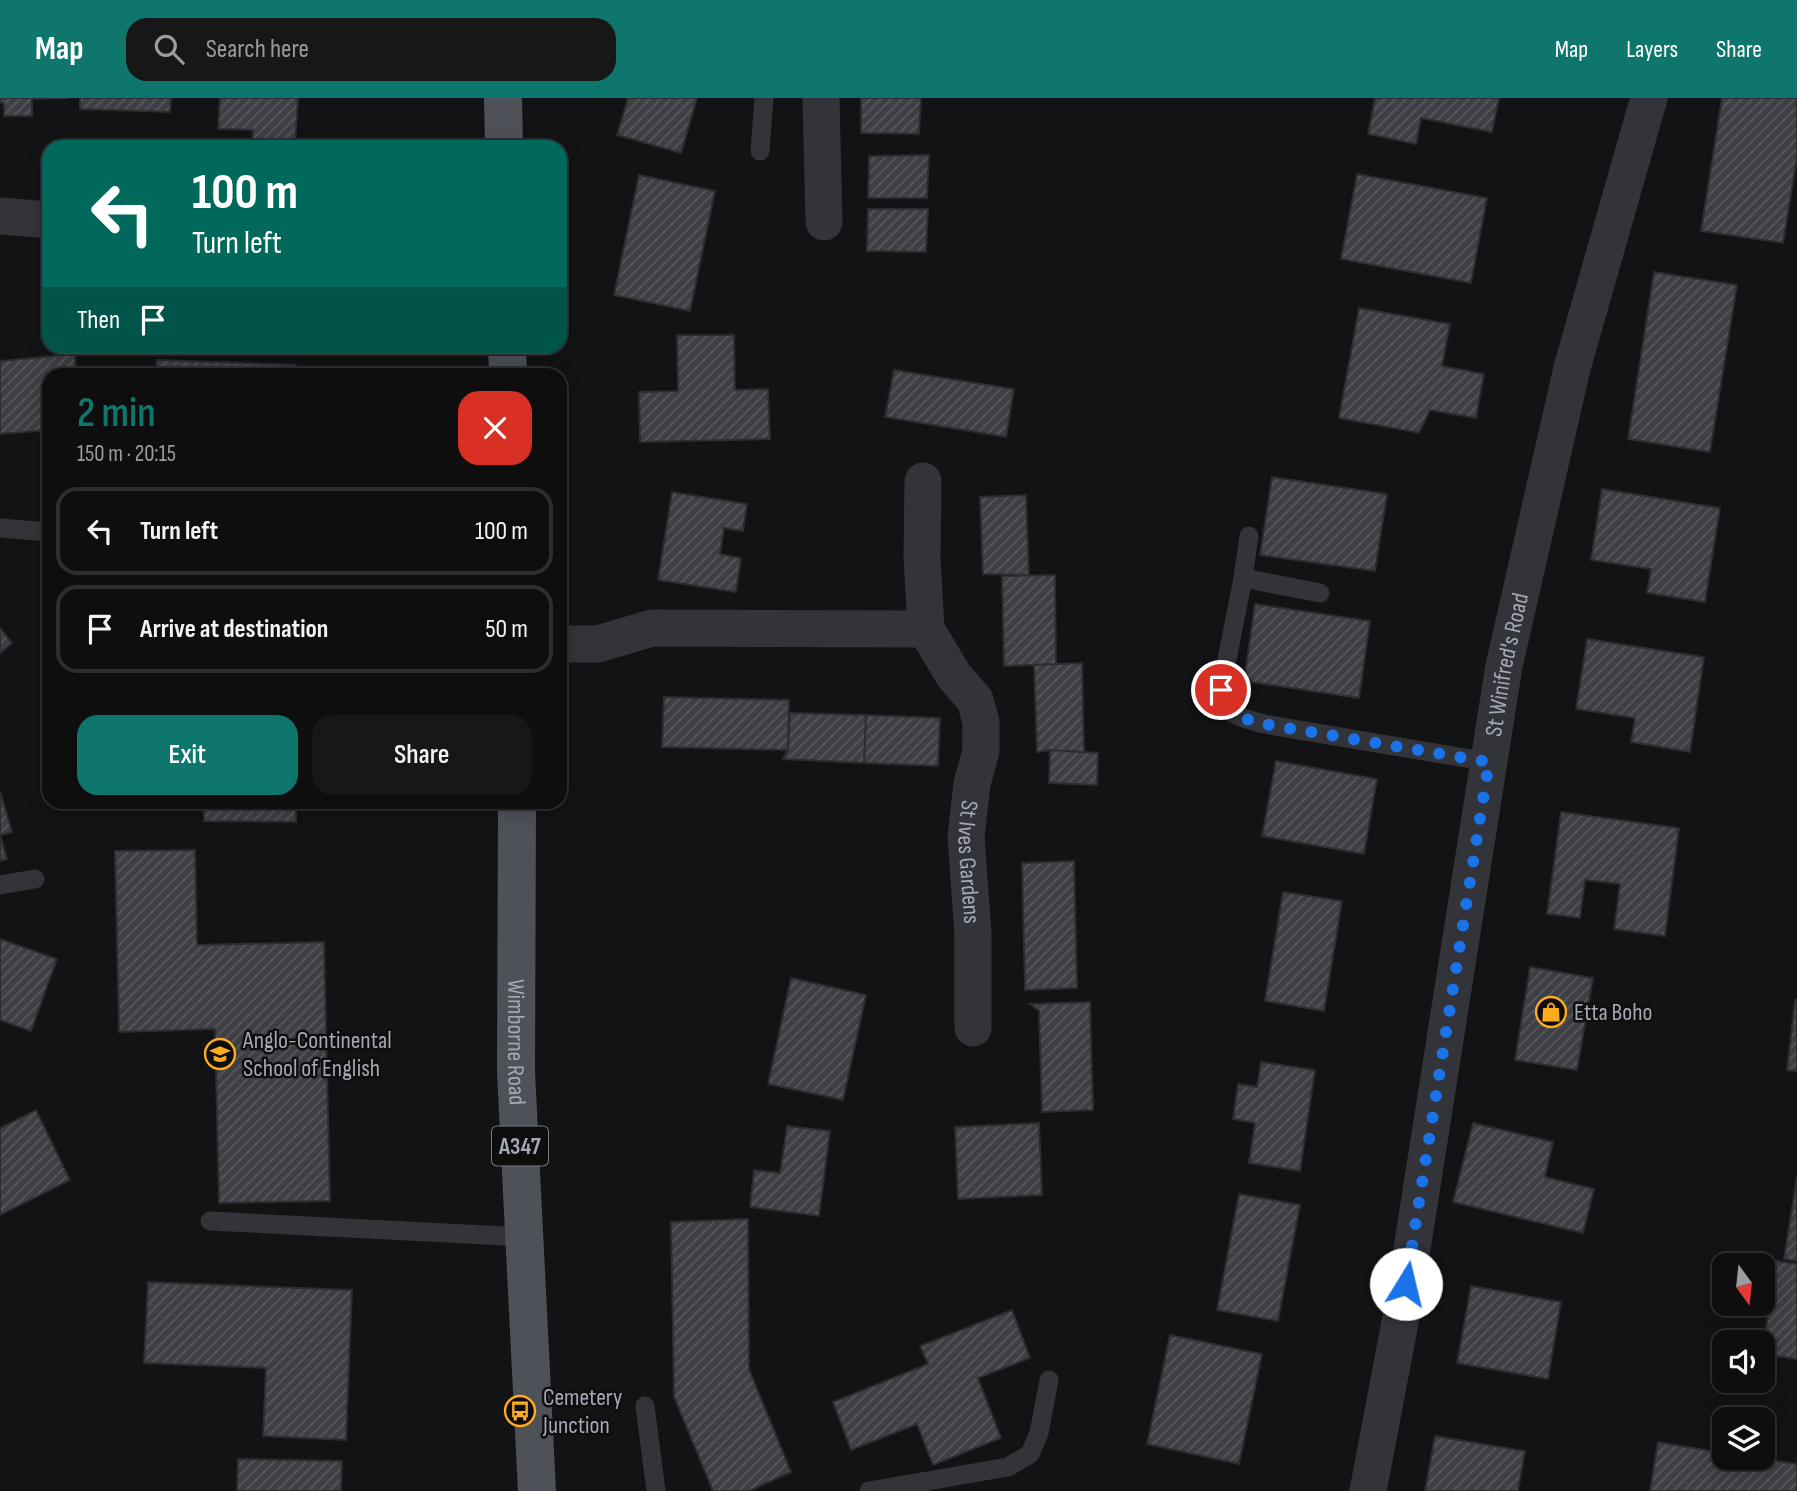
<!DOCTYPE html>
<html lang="en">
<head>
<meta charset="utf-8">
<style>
  :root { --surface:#0e0e0f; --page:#171718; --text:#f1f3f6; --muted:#9b9c9e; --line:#2e2e2f; --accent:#0f766e }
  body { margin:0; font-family:"Sofia Sans Condensed",sans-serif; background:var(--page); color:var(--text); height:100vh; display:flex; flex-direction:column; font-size:26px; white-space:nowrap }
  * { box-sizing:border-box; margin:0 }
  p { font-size:23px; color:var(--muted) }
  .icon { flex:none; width:38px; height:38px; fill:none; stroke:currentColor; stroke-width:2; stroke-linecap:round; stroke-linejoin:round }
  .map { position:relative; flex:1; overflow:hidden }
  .side { position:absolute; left:42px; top:270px; width:525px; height:441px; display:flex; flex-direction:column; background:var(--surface); border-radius:21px; box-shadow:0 4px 18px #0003,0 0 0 2px var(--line) }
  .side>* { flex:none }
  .top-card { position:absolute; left:42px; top:42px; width:525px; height:214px; border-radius:21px; box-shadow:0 4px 18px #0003,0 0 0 2px var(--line); background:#00695c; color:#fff; overflow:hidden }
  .needle { width:46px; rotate:165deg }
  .tools { position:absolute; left:1712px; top:1155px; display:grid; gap:14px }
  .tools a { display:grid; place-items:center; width:63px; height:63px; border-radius:14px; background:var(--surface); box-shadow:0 4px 18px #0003,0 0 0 2px var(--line); font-size:35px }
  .pin { position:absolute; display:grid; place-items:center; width:60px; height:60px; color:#fff; margin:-30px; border:4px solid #fff; border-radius:50%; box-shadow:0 2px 7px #0007 }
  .me { position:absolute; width:77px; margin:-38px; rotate:9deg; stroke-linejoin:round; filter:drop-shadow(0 0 5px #0008) }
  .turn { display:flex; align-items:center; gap:24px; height:147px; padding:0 35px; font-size:32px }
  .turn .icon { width:91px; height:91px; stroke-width:2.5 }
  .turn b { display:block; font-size:49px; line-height:60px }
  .then { display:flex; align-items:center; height:66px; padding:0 35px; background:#0003; gap:14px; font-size:26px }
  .round { display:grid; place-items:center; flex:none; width:74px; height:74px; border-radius:21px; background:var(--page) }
  .headline { display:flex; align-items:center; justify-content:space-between; height:119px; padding:0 35px }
  h1 { font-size:42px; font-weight:600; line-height:52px; color:var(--accent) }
  .button { display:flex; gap:14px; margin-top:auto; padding:14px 35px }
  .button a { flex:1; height:80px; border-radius:21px; background:var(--accent); color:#fff; font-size:28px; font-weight:600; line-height:80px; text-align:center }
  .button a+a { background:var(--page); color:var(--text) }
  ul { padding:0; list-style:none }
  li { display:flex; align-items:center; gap:21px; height:88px; margin:0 14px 10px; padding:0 21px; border:4px solid var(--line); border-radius:21px }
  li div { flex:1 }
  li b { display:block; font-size:26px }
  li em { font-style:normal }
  header { display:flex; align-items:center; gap:42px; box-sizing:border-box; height:98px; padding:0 35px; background:var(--accent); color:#fff }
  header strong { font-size:33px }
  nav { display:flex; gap:38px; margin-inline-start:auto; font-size:24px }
  .search { width:490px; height:63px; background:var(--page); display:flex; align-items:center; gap:18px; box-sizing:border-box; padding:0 24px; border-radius:21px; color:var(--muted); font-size:26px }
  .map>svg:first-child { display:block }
  .building { fill:url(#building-hatch); stroke:#2c2c31; stroke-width:2 }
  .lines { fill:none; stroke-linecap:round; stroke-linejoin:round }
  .lane { stroke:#33343a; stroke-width:19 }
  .street { stroke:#33343a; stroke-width:37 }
  .primary { stroke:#4f5159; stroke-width:38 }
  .route { stroke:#1a73e8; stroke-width:12; stroke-dasharray:0 21.6 }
  .labels { text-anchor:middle; stroke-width:5; stroke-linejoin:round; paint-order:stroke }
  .shield { fill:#0e0e0f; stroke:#767a84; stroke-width:2 }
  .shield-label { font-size:23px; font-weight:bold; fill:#a3a9b6 }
  .street-label { font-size:24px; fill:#a3a9b6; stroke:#0e0e0f }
  .poi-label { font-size:24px; fill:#a3a9b6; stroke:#0e0e0f; text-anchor:start }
</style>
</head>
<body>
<header>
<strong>Map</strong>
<div class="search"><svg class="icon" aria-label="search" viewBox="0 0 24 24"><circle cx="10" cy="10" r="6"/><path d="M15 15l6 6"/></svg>Search here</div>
<nav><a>Map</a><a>Layers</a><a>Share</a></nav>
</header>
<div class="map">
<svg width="1797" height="1393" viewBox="0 0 1797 1393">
  <defs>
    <pattern id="building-hatch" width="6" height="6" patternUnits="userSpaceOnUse" patternTransform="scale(1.75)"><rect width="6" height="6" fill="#3e3f45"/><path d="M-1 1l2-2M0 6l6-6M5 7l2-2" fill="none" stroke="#57585e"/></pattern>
  </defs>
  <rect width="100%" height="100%" fill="#121314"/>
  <path class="building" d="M0,0h69l-37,1v17h-28v-13h-4z
    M80,0h91l-1,14 -90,-3z
    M220,0h78l-3,46 -43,-2 1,-12 -35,-1z
    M628,0h69l-16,55 -64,-18z
    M861,0h60l-2,36 -58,-1z
    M1375,0h124l-7,34 -71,-14 -5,26 -48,-10z
    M1722,0h75v59l-14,86 -82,-12z
    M929,57l-2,43h-59l1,-42z
    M1357,76l130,24 -16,85 -130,-24z
    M639,77l76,16 -25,120 -76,-16z
    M868,111h60l-2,43 -59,-1z
    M1654,174l83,13 -27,167 -82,-13z
    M1359,210l91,16 -8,42 42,8 -8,44 -46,-8 -11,23 -80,-15z
    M677,237h57l1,55 33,-1 2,50 -130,3 -1,-50 39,-1z
    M75,256l1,20h-27v56l-49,4v-73z
    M157,262l139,5v9h-140z
    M894,272l120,19 -8,48 -121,-20z
    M1272,379l115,17 -12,77 -115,-16z
    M1602,391l118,19 -15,94 -58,-9 4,-24 -60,-9z
    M672,394l75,12 -4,27 -19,-3 -4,26 21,4 -5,34 -78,-12z
    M1026,397l3,80 -46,-1 -3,-77z
    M1055,477l1,89 -52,2 -2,-90z
    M1255,506l115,17 -11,77 -115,-17z
    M0,530l12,15 -12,10z
    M1587,541l117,18 -14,95 -59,-10 4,-24 -59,-9z
    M1082,565l2,89 -34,-2 -13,2 -3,-87z
    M664,599l125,3 -1,50 -126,-3z
    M790,615l76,2 -2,48 -81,-4 5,-9z
    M866,617l74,3 -2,48 -74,-3z
    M1050,652l48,3 -1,32 -48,-2z
    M1276,663l101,18 -13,75 -102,-18z
    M0,693l12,41 -12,3 7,24 -7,2z
    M204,704h92v20l-92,-1z
    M1561,714l118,16 -14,108 -51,-7 6,-45 -35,-4 -5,38 -33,-4z
    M195,752l2,95 127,-3 6,259 -111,2 -4,-174 -96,3 -4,-181z
    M1074,763l3,127 -52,2 -3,-127z
    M1283,794l59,9 -18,110 -59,-10z
    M0,841l57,20 -26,72 -31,-11z
    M1530,869l63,11 -16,92 -62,-10z
    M791,880l75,17 -23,105 -75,-16z
    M1795,902l2,1v70l-10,-1z
    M1090,904l3,108 -51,2 -3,-101 -9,-7z
    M1261,964l54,8 -15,101 -51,-8 6,-40 -22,-4 5,-35 19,3z
    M36,1012l34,70 -70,35v-87z
    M1039,1025l3,72 -84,4 -3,-72z
    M1473,1025l80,19 -8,35 49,12 -11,44 -130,-31z
    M787,1028l43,5 -11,85 -69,-9 4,-37 26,3z
    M1797,1078v85l-13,-2z
    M1239,1096l61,11 -22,116 -61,-11z
    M748,1121l1,150 42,103 -42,19h-36l-39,-94 -3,-175z
    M1776,1163l21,3v95l-35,-5z
    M148,1184l204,8 -6,150 -83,-4 3,-68 -122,-5z
    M1471,1188l90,16 -13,77 -91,-16z
    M1012,1212l18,48 -52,20 23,60 -68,27 -16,-41 -66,26 -18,-48 95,-38 -8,-18z
    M1170,1237l92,19 -23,110 -92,-20z
    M1435,1338l90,15 -7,40h-93z
    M1658,1344l66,11v5h32l41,6v27h-147z
    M238,1361l104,2 -1,30h-104z"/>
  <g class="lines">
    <path class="lane" d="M760,53l4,-53
      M0,430l49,4
      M1249,438l-6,42 -22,112c3,27 20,27 43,34l225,38
      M1243,480l77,15
      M0,787l35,-6
      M210,1123l315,16
      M645,1308l11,85
      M869,1393l139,-24 22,-13 9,-21 10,-53"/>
    <g class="street">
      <path d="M821,0l3,124"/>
      <path d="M0,118l49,4"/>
      <path id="s1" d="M923,383l-1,76 4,72 28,47 21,24 6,22v29l-9,33 -6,53 7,97v94"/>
      <path d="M560,546h38l54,-16 274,1"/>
      <path id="s2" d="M1368,1393l34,-179 102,-646 68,-298 77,-270"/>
    </g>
    <g class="primary">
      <path d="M503,0l1,49"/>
      <path d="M507,248l1,28"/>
      <path id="s3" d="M517,704l-1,270 21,419"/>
    </g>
  </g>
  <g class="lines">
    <path class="route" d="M1221,592c3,27 20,27 43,34l225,38 -83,522"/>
  </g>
  <defs>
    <g id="shop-ring" transform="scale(1.575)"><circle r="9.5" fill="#0e0e0f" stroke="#ffab20" stroke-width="1.5"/><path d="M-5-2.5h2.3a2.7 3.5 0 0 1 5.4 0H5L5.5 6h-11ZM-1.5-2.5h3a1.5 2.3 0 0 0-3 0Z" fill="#ffab20"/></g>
    <g id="school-ring" transform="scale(1.575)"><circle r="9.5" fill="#0e0e0f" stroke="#ffab20" stroke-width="1.5"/><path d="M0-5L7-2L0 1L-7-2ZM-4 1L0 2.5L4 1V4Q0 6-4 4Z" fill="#ffab20"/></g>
    <g id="bus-ring" transform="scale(1.575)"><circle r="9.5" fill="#0e0e0f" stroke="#ffab20" stroke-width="1.5"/><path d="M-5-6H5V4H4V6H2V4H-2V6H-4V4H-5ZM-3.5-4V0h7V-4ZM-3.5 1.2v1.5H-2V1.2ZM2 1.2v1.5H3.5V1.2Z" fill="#ffab20"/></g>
  </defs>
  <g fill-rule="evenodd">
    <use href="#shop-ring" x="1551" y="914"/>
    <use href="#school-ring" x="220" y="956"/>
    <use href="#bus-ring" x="520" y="1313"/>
  </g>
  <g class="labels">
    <rect class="shield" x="492" y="1028.5" width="56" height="39" rx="5"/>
    <g class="shield-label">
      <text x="520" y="1056">A347</text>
    </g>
    <g class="street-label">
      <text dy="8" stroke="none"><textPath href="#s2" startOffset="838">St Winifred's Road</textPath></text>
      <text dy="8" stroke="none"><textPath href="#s1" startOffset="399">St Ives Gardens</textPath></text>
      <text dy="8" stroke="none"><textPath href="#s3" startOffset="240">Wimborne Road</textPath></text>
    </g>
    <g class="poi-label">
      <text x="1574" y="922">Etta Boho</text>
      <text x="243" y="950">Anglo-Continental<tspan x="243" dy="28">School of English</tspan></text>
      <text x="543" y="1307">Cemetery<tspan x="543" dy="28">Junction</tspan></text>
    </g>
  </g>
</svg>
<div class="tools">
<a><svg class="needle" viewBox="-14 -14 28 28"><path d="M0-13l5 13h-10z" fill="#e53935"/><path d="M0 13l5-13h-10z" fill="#9b9c9e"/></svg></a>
<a><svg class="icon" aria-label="sound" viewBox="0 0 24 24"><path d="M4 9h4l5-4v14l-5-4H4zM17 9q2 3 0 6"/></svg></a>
<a><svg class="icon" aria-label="layers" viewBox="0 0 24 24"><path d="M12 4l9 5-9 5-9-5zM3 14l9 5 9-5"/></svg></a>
</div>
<div class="pin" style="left:1221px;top:592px;background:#d93025"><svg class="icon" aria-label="arrive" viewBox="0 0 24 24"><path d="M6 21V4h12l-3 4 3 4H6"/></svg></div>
<svg class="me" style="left:1406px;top:1186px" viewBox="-20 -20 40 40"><circle r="19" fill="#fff"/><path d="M0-13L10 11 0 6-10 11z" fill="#1a73e8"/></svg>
<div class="top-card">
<div class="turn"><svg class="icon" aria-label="left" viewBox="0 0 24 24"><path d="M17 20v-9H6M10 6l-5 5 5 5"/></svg><div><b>100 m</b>Turn left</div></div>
<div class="then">Then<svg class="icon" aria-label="arrive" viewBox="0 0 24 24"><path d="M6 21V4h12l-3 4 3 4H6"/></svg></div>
</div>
<section class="side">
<div class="headline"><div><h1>2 min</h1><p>150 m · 20:15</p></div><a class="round" style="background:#d93025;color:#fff"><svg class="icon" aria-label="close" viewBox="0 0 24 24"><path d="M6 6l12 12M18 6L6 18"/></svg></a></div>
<ul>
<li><svg class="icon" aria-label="left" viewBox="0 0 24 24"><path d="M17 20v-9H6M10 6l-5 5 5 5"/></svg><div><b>Turn left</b></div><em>100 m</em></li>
<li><svg class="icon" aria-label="arrive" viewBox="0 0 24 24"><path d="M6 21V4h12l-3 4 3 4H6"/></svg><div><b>Arrive at destination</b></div><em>50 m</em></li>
</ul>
<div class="button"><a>Exit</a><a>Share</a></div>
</section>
</div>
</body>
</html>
